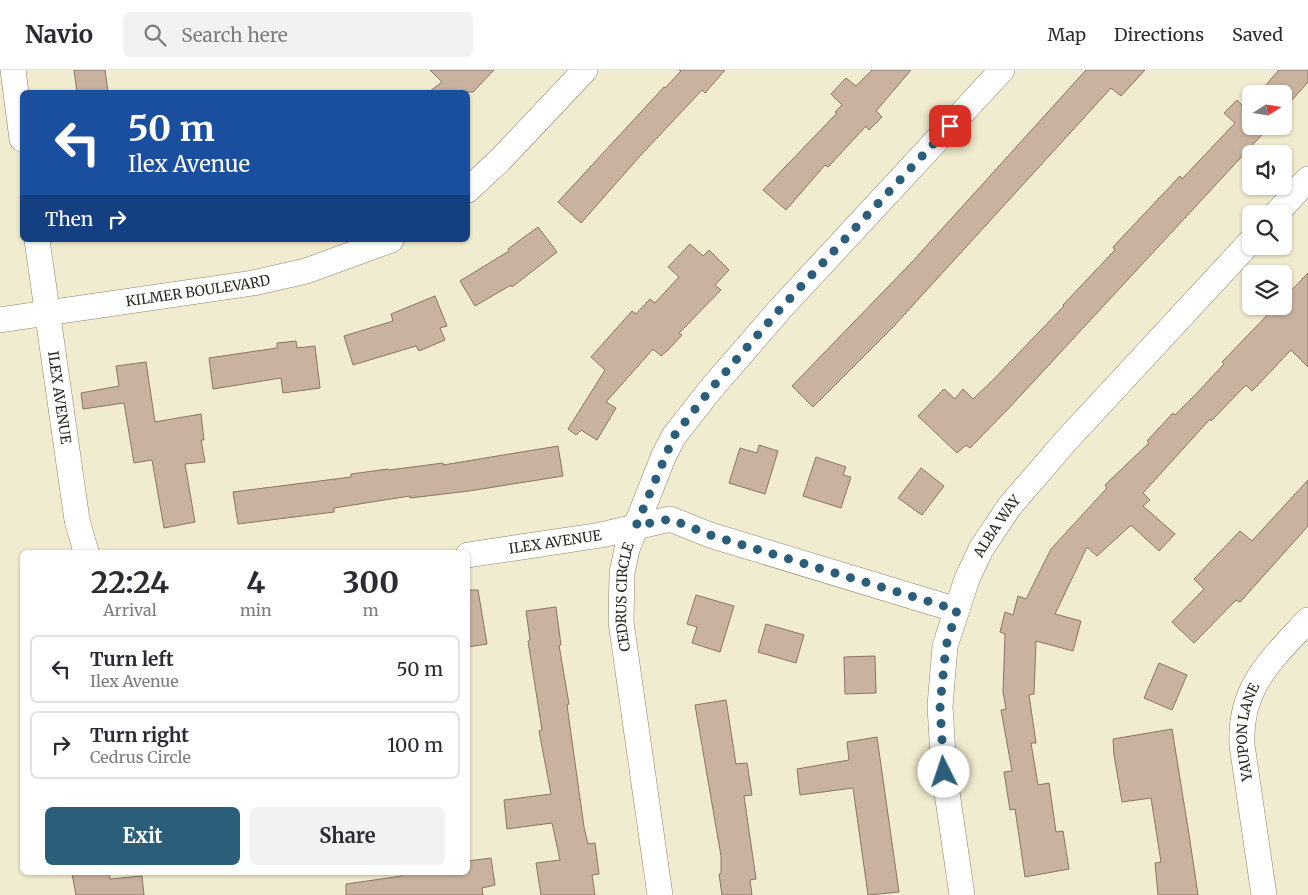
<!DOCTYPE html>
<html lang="en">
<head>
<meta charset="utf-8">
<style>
  :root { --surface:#fff; --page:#f2f2f3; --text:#2b2b33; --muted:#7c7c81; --line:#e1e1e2; --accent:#2a5e7b }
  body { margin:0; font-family:Merriweather,serif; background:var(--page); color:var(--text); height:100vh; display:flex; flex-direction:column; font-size:19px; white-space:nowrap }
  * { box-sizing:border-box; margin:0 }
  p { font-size:16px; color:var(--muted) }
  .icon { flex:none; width:28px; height:28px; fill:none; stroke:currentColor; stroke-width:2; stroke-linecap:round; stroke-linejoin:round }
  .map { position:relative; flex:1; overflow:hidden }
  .panel { position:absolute; left:20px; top:480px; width:450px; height:325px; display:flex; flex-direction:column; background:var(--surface); border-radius:8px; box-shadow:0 1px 4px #0004 }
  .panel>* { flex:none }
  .guide { position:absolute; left:20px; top:20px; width:450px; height:152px; border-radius:8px; box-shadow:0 1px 4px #0004; background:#1a4fa0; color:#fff; overflow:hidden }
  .needle { width:32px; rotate:78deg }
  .fabs { position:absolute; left:1242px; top:15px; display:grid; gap:10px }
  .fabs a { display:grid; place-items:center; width:50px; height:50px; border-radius:8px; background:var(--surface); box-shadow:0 1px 4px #0004; font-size:25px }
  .pin { position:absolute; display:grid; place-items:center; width:42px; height:42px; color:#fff; margin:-21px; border-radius:10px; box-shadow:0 2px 8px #0006 }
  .me { position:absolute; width:55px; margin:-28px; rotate:356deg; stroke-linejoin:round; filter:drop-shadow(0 0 4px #0008) }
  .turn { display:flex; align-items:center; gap:18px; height:105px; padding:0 25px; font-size:22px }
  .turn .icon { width:65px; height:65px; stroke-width:2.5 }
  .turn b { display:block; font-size:35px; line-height:42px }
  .then { display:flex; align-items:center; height:48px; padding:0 25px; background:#0003; gap:10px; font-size:19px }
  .eta { display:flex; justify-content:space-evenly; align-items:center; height:85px; text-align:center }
  .eta b { font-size:30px; font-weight:700; line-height:35px }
  .cta { display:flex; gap:10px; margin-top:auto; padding:10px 25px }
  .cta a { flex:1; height:58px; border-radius:8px; background:var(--accent); color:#fff; font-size:20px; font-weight:700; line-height:58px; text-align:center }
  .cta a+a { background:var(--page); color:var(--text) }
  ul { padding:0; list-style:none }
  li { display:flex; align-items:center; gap:15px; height:68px; margin:0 10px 8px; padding:0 15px; border:2px solid var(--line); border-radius:8px }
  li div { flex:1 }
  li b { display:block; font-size:19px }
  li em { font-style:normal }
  header { display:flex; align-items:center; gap:30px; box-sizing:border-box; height:70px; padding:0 25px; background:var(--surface); border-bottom:1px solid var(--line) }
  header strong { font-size:24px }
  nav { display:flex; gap:28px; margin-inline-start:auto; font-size:18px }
  .search { width:350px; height:45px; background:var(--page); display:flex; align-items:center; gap:12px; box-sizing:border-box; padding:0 18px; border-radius:8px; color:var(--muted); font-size:19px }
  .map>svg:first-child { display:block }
  .building { fill:#c9b29f; stroke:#8a7563 }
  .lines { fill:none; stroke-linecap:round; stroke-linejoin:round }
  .minor-casing { stroke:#89846b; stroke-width:26 }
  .minor { stroke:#fff; stroke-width:25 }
  .route { stroke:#2a5e7b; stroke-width:9; stroke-dasharray:0 16.2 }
  .labels { text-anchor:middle; stroke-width:4; stroke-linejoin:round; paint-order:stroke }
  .street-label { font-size:14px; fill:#2a281d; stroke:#f1ebcf }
</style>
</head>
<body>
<header>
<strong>Navio</strong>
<div class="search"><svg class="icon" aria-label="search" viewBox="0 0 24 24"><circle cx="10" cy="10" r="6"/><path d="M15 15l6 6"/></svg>Search here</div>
<nav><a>Map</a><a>Directions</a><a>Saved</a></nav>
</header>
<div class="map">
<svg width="1308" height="825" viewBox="0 0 1308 825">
  <rect width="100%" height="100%" fill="#f1ebcf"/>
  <path class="building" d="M74,0h31l3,22h-31z
    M430,0h64l-21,22h-44l13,-10z
    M679,0h46l-20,23 -3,-3 -62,66 -59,67 -23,-21 106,-115 1,1 16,-17z
    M872,0h39l-35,41 6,6 -13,13 -3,-4 -38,41 -3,-2 -39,45 -23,-20 74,-77 -2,-1 7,-7 -11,-11 15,-16 10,8z
    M1086,0h59l-24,26 -10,-8 -218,239 -80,80 -21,-21 121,-125z
    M1279,0h29v12l-24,27v-15h-26z
    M1237,30l8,8 6,-7v25h19l-261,282 -39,40 -4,-3 -9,8 -39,-37 26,-27 11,10 8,-10 10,10 18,-17 73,-76 -1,-1 52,-55 -2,-3 67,-71 2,3 53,-56 -11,-10z
    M538,157l19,25 -45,35 -1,-2 -36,21 -15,-25 49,-30 -1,-2z
    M690,174l13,12 6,-6 20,20 -14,15 6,5 -42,43 3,2 -14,15 -7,6 -8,-7 -47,53 10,6 -19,32 -16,-10 -5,5 -8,-6 37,-59 -14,-13 41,-46 4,3 14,-15 5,4 24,-26 -11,-10z
    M1308,203v94l-17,-17 -39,41 -6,-6 -35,36 -1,-2 -67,74 7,7 -7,6 32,28 -16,17 -28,-26 -34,31 -10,-9 -32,67 26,7 -8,30 -37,-10 -2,53 -5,1 7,48h-5l7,42 11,-2 7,49 7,-1 6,38 -44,8 -10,-68 -5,1 -6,-38 8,-1 -11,-61 5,-1 -3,-17 2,-58 -5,-2 5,-20 8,3 5,-19 8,3 25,-50 56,-61 -2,-3 44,-42 -2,-2 26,-28 2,2 23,-23 26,-28 -2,-2 54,-56h8v-8z
    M435,226l12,30 -7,2 5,12 -26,11 -3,-5 -63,19 -9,-29 49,-15 -2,-7z
    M296,271l1,7 18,-2 5,42 -37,5 -2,-15 -68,11 -4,-31 68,-10v-5z
    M146,292l9,60 46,-8 3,26h-3l4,22 -20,2 10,58 -31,6 -12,-68 -18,3 -10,-60 -41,6 -2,-16 38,-7 -3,-20z
    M759,375l19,6 -13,43 -36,-11 11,-35 17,5z
    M558,376l5,30 -94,15 -59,7v-2l-76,12v4l-96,12 -5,-32 118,-15v-3l37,-5 1,1 54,-7v2z
    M816,387l30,10 -3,8 8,2 -10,31 -38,-12z
    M921,398l23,18 -22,29 -24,-17z
    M1308,410v46l-68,76 -4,-2 -42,43 -22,-21 32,-33 -10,-10 46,-48 12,10z
    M468,520h10l9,54 -19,3z
    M696,525l38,11 -14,46 -28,-9 5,-16 -10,-3z
    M556,537l5,38h-2l10,59 -2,1 17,122 4,17 7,-1 4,31 -7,1 3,20h-54l-5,-32 24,-3 -8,-37 -45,6 -3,-29 47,-6 -12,-63 3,-1 -14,-89 2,-1 -4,-29z
    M766,554l38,11 -8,28 -38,-11z
    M875,586l1,37 -31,1 -1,-37z
    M1159,593l28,12 -15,35 -28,-12z
    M726,630l10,64 11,-1 5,32 -8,1 12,83 -6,1 2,15h-30l-3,-21h2v-18l-26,-151z
    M1172,659l18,112 8,54h-40l-3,-32 6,-1 -10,-64 -29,4 -8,-47 -1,-16z
    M877,667l22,155 -31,3 -15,-107 -53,7 -3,-26 52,-9 -2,-18z
    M491,788l4,27 -13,3 1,7h-137v-11l56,-8 -1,-4h67v-11z
    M82,802h27l1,7 32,-3 2,19h-68l-4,-21z"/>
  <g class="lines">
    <g class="minor-casing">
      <g id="minor">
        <path d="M13,0l9,69"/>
        <path d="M468,120l34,-32 83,-88"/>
        <path d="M1276,144l32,-35"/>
        <path id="s1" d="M37,170l40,280 9,32"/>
        <path id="s2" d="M0,250l253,-37 53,-12 85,-31"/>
        <path id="s3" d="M468,485l133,-20 69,-16 40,16 247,75"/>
        <path id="s4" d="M660,825l-39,-273 1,-49 5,-24 37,-94 10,-19 36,-46 71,-82 221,-238"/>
        <path id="s5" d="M962,825l-18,-123 -4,-66 5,-60 22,-67 14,-30 28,-42 55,-64 187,-202"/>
        <path id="s6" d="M1264,825l-22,-150c-3,-58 30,-86 66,-125"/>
      </g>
    </g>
    <use href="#minor" class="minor"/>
  </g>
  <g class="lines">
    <path class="route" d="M944,702l-4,-66 6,-60 11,-36 -247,-75 -40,-16 -34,7 38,-90 36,-46 71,-82 169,-182"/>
  </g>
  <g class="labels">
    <g class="street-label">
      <text dy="5" stroke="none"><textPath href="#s2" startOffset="200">KILMER BOULEVARD</textPath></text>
      <text dy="5" stroke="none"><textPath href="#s1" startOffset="159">ILEX AVENUE</textPath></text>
      <text dy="5" stroke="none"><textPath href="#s5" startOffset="382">ALBA WAY</textPath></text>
      <text dy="5" stroke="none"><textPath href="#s3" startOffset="88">ILEX AVENUE</textPath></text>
      <text dy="5" stroke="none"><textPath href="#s4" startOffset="301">CEDRUS CIRCLE</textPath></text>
      <text dy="5" stroke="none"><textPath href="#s6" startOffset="165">YAUPON LANE</textPath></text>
    </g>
  </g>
</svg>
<div class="fabs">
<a><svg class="needle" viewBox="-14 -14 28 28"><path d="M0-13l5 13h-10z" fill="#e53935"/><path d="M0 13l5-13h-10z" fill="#7c7c81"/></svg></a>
<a><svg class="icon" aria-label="sound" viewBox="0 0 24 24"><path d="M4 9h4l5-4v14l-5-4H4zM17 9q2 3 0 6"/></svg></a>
<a><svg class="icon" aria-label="search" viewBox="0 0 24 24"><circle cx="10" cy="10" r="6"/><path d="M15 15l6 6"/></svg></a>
<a><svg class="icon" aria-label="layers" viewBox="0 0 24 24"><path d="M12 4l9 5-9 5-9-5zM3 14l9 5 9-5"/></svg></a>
</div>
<div class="pin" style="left:950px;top:56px;background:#d93025"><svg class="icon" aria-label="arrive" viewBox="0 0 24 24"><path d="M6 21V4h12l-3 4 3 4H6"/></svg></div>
<svg class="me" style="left:944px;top:702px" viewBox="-20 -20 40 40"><circle r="19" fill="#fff"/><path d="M0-13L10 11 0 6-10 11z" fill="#2a5e7b"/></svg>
<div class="guide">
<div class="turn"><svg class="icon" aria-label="left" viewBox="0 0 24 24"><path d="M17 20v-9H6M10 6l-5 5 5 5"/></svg><div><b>50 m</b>Ilex Avenue</div></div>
<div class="then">Then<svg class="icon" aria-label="right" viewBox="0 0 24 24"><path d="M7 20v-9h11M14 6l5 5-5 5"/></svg></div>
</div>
<section class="panel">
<div class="eta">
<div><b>22:24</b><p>Arrival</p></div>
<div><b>4</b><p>min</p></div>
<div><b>300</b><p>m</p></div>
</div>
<ul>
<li><svg class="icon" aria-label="left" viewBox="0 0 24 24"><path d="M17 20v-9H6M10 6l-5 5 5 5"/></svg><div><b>Turn left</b><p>Ilex Avenue</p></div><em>50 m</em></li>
<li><svg class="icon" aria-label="right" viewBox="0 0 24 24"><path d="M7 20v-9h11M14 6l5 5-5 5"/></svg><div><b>Turn right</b><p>Cedrus Circle</p></div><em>100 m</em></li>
</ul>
<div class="cta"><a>Exit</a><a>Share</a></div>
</section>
</div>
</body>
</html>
